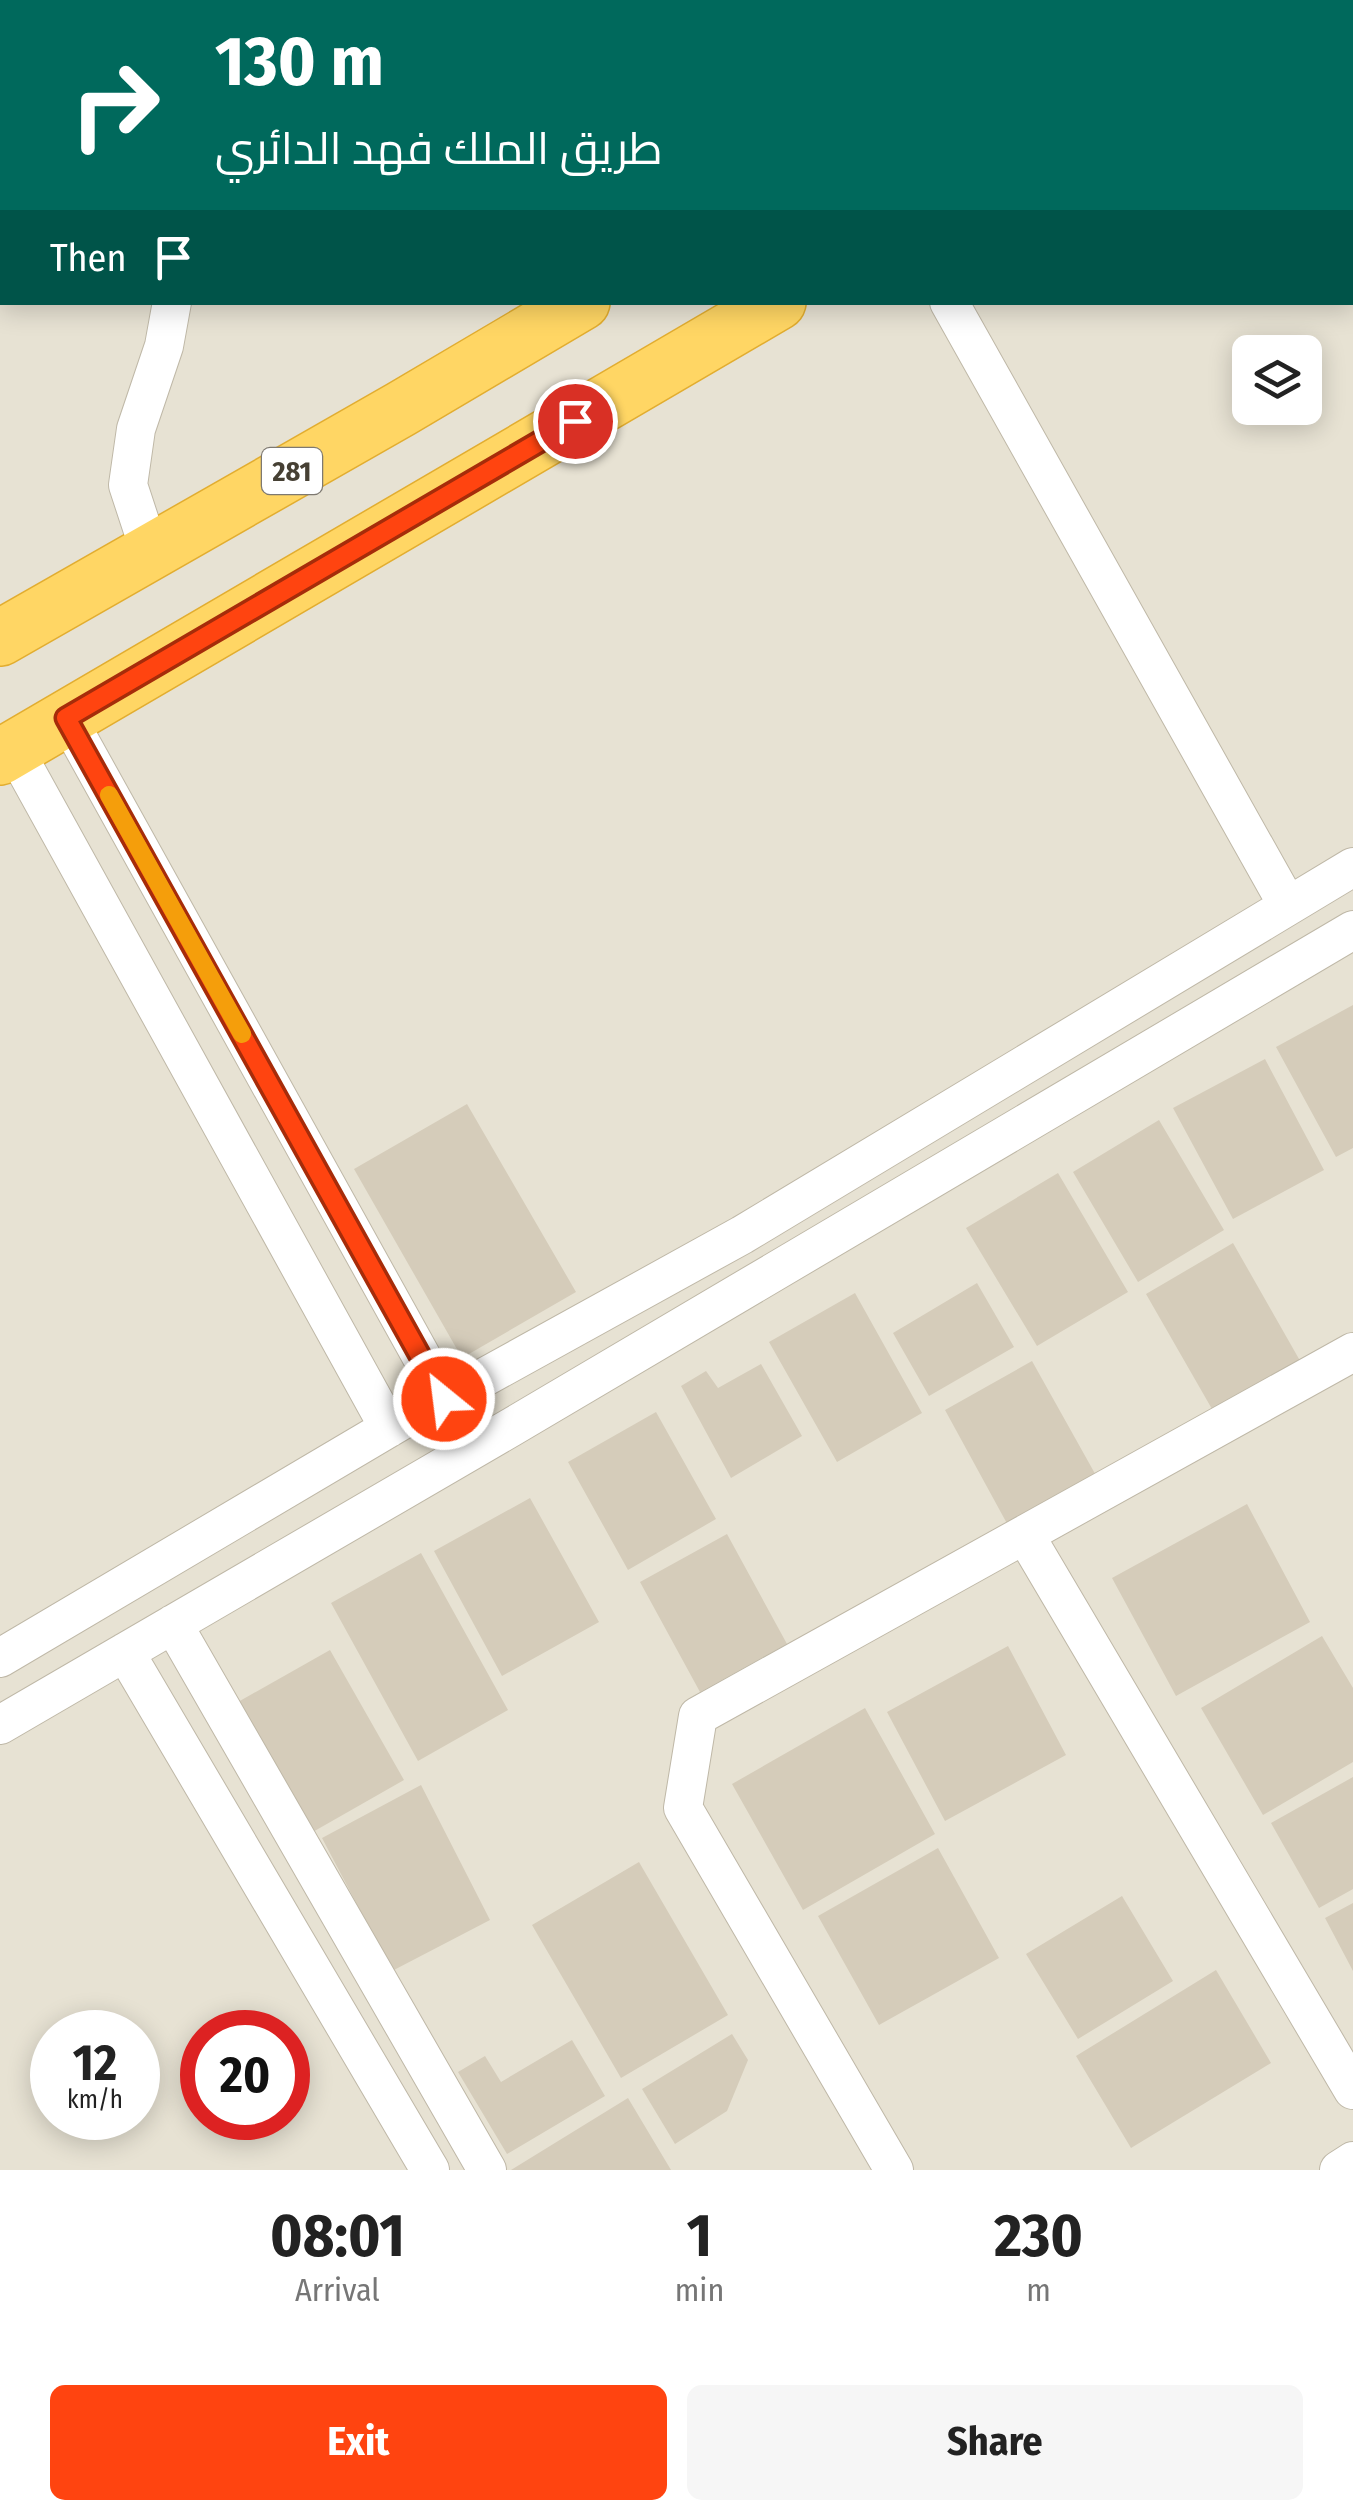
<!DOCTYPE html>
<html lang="en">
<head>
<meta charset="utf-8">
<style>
  :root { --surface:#fff; --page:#f6f6f6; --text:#222; --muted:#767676; --accent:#ff4410 }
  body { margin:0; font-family:"Fira Sans Condensed",Cairo,sans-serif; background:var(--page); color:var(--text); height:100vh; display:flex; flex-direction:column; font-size:38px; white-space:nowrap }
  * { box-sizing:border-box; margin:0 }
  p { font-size:32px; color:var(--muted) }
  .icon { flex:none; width:55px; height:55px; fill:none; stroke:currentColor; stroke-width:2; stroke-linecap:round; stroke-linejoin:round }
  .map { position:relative; height:2170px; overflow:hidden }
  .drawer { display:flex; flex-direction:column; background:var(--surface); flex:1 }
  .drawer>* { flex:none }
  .top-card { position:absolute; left:0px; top:0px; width:1355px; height:305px; box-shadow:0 5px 25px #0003; background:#00695c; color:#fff; overflow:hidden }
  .tools { position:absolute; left:1232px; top:335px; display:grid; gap:20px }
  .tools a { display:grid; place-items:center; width:90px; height:90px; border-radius:15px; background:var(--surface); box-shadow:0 5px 25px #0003; font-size:50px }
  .speed { position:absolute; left:30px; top:2010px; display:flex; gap:20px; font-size:50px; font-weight:700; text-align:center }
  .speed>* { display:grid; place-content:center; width:130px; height:130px; border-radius:50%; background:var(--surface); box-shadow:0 5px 25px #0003; line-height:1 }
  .speed small { font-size:25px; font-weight:400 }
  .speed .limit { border:15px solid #d22; background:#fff; color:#111 }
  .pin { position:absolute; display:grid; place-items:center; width:85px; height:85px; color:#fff; margin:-42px; border:5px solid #fff; border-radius:50%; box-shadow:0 2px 10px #0007 }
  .me { position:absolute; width:110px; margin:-55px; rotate:331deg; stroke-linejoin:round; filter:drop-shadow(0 0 8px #0008) }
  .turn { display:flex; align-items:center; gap:35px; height:210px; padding:0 50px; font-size:45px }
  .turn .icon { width:130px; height:130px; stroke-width:2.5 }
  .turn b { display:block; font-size:70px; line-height:85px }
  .then { display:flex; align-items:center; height:95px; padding:0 50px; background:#0003; gap:20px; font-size:38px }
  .eta { display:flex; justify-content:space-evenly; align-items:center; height:170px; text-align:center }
  .eta b { font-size:60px; font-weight:700; line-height:70px }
  .button { display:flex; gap:20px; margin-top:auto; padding:20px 50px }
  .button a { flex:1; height:115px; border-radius:15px; background:var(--accent); color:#fff; font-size:40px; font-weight:700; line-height:115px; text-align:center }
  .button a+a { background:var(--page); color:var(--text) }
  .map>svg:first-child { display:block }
  .residential { fill:#e7e2d3; fill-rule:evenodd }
  .building { fill:#d5ccba }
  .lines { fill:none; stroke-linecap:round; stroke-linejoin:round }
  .minor-casing { stroke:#bfb8a7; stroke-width:40 }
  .highway-casing { stroke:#e2ad30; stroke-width:58 }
  .minor { stroke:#fff; stroke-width:38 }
  .highway { stroke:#ffd664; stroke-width:55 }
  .route-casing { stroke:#a62c0a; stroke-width:25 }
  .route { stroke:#ff4410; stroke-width:18 }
  .slow { stroke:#f59e0b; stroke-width:18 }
  .labels { text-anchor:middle; stroke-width:9; stroke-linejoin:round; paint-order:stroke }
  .shield { fill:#fff; stroke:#7e7971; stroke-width:2.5 }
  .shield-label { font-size:28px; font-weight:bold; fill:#464034 }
</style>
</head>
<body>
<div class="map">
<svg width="1353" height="2170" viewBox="0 0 1353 2170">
  <rect width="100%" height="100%" fill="#f3f0e5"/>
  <path class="residential" d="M0,0h1353v2170h-1353zM2,2h1350v300h-1350zM1250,352h55v56h-55zM52,2032h86v86h-86zM202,2032h86v86h-86z"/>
  <path class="building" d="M1353,1005v143l-17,9 -60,-110z
    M1265,1059l59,111 -91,49 -60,-111z
    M467,1104l109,188 -114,66 -108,-189z
    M1159,1120l65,110 -86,52 -65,-110z
    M1058,1173l70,119 -91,54 -71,-118z
    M1233,1243l70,123 -87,50 -70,-122z
    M977,1283l37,64 -85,49 -36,-63z
    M855,1293l67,120 -85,49 -68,-120z
    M1032,1361l66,118 -88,50 -65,-119z
    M761,1364l41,72 -71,42 -50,-92 25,-15 12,17z
    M656,1412l60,107 -88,51 -60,-108z
    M530,1498l69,124 -97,54 -68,-125z
    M1247,1504l63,118 -134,74 -64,-118z
    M727,1534l60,110 -87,48 -60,-110z
    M421,1553l87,157 -90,51 -87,-158z
    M1322,1636l31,52v74l-90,53 -62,-107z
    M1008,1646l58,109 -121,66 -58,-109z
    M330,1650l74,130 -93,53 -73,-131z
    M865,1708l70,126 -132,76 -71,-126z
    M1353,1777v112l-34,19 -48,-85z
    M421,1785l69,135 -98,51 -70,-133z
    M938,1848l61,110 -120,67 -61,-109z
    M639,1862l89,153 -107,63 -89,-153z
    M1122,1896l51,85 -95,58 -52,-85z
    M1353,1903v68l-28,-53z
    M1216,1970l55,93 -140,85 -55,-92z
    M732,2034l16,26 -21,51 -52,33 -33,-55z
    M572,2040l33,56 -98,58 -49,-82 27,-16 16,26z
    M628,2098l43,72h-160z"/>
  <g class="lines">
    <g class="minor-casing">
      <path id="minor" d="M22,0l1,2
        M949,302l339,604
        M150,552l-22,-67 8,-56 28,-83 8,-44
        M67,718l378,681
        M14,749l375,679
        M1025,1535l328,555
        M173,1624l314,546
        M125,1652l305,518
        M0,1658l421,-249 24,-10 297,-164 611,-368
        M0,1725l510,-297 843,-498
        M894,2170l-211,-362 15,-92 655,-364
        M1339,2170l14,-9"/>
    </g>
    <g class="highway-casing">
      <path id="highway" d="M1092,2l4,-2
        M1293,2l4,-2
        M0,638l401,-229 181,-107
        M0,757l778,-455"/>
    </g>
    <use href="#minor" class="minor"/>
    <use href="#highway" class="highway"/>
  </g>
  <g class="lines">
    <g class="route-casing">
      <path id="route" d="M444,1399l-378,-681 509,-297"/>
    </g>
    <use href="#route" class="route"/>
    <path class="slow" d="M109,795l133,239"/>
  </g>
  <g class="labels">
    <rect class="shield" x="262" y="448" width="60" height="46" rx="8"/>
    <g class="shield-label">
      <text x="292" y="481">281</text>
    </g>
  </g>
</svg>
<div class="tools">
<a><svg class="icon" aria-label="layers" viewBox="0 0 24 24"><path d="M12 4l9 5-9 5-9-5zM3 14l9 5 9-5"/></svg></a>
</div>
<div class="speed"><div>12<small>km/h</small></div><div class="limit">20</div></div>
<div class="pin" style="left:575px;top:421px;background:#d93025"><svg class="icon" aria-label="arrive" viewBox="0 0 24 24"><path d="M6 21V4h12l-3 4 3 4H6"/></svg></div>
<svg class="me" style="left:444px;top:1399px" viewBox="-20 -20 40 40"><circle r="17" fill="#ff4410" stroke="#fff" stroke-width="3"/><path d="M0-11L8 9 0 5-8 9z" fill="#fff"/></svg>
<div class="top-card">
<div class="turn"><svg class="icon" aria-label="right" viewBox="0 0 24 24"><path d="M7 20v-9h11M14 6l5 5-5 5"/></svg><div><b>130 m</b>طريق الملك فهد الدائري</div></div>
<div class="then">Then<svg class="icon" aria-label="arrive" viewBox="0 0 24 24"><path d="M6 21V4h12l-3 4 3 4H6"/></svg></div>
</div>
</div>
<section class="drawer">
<div class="eta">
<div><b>08:01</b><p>Arrival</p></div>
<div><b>1</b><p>min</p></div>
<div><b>230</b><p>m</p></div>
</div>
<div class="button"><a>Exit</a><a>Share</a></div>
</section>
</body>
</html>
